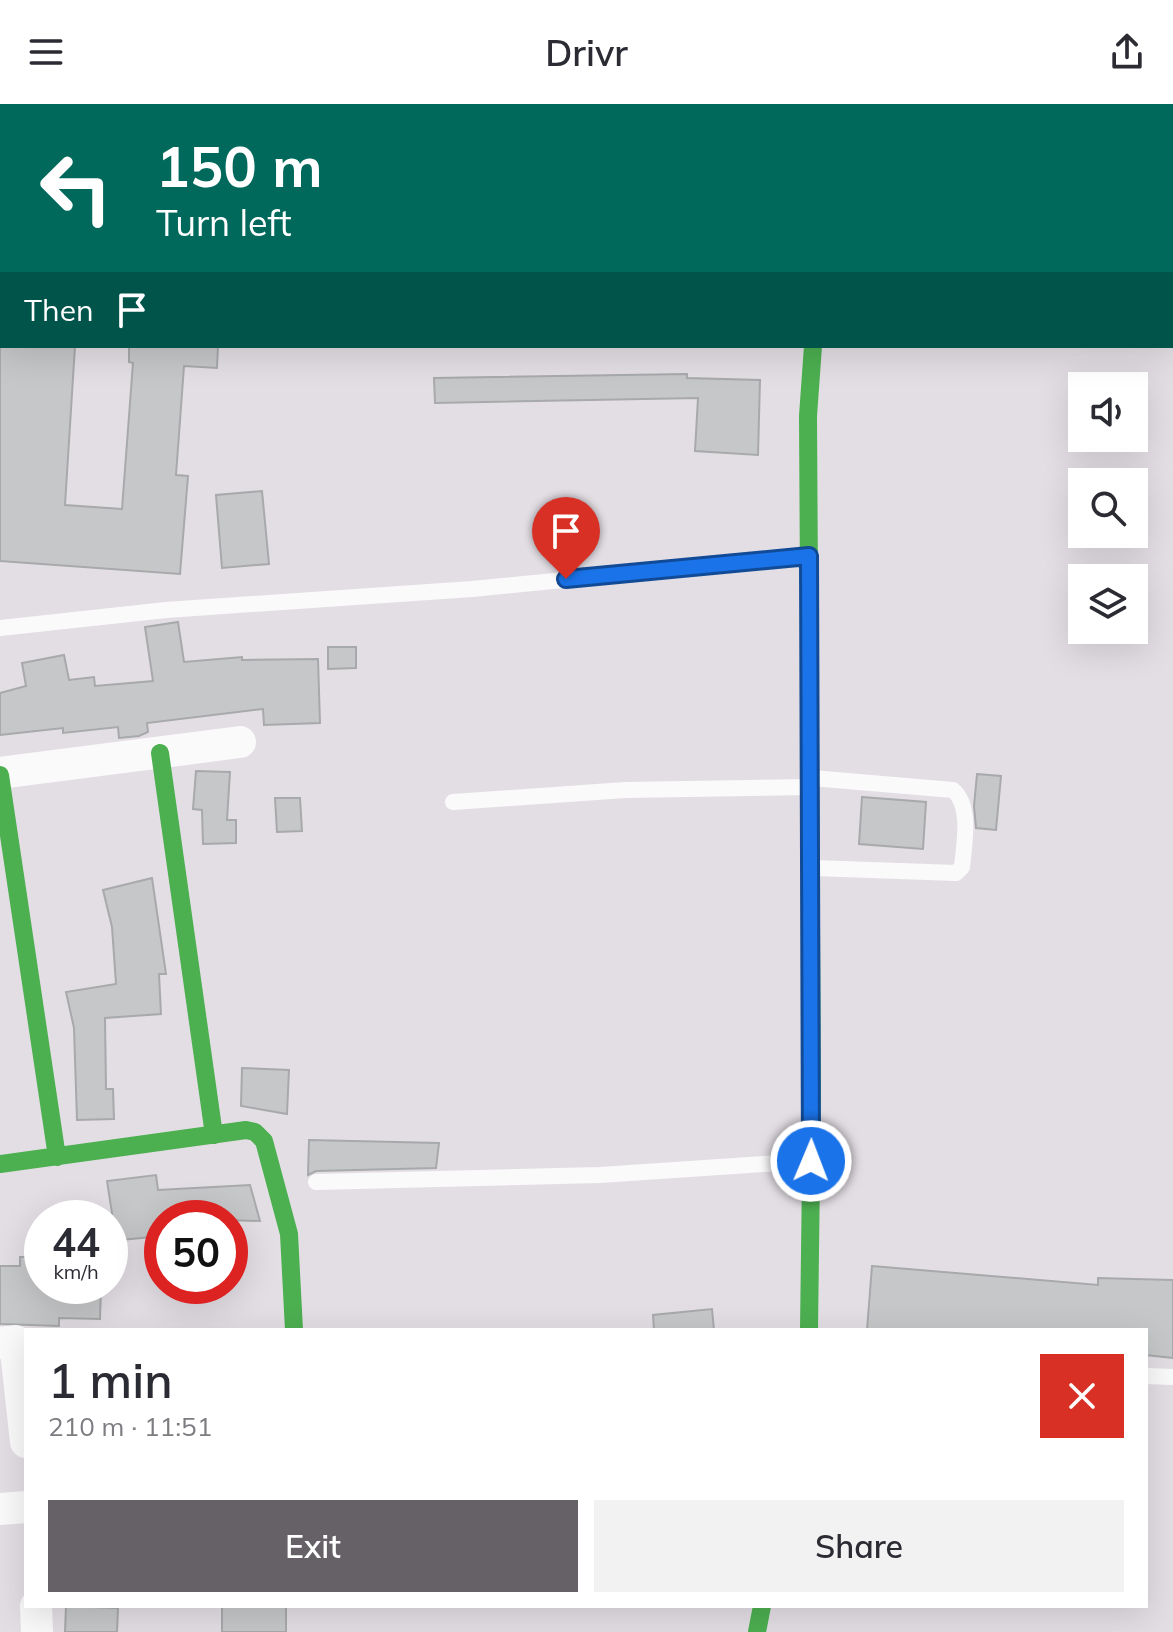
<!DOCTYPE html>
<html lang="en">
<head>
<meta charset="utf-8">
<style>
  :root { --surface:#fff; --page:#f2f2f3; --text:#2b2b33; --muted:#7c7c81; --accent:#656166 }
  body { margin:0; font-family:Mulish,sans-serif; background:var(--page); color:var(--text); height:100vh; display:flex; flex-direction:column; font-size:30px; white-space:nowrap }
  * { box-sizing:border-box; margin:0 }
  p { font-size:26px; color:var(--muted) }
  .icon { flex:none; width:44px; height:44px; fill:none; stroke:currentColor; stroke-width:2; stroke-linecap:round; stroke-linejoin:round }
  .map { position:relative; flex:1; overflow:hidden }
  .details { position:absolute; left:24px; top:1224px; width:1124px; height:280px; display:flex; flex-direction:column; background:var(--surface); border-radius:0px; box-shadow:0 8px 32px #0002 }
  .details>* { flex:none }
  .top-card { position:absolute; left:0px; top:0px; width:1174px; height:244px; box-shadow:0 8px 32px #0002; background:#00695c; color:#fff; overflow:hidden }
  .fabs { position:absolute; left:1068px; top:268px; display:grid; gap:16px }
  .fabs a { display:grid; place-items:center; width:80px; height:80px; border-radius:0px; background:var(--surface); box-shadow:0 8px 32px #0002; font-size:40px }
  .speed { position:absolute; left:24px; top:1096px; display:flex; gap:16px; font-size:40px; font-weight:700; text-align:center }
  .speed>* { display:grid; place-content:center; width:104px; height:104px; border-radius:50%; background:var(--surface); box-shadow:0 8px 32px #0002; line-height:1 }
  .speed small { font-size:20px; font-weight:400 }
  .speed .limit { border:12px solid #d22; background:#fff; color:#111 }
  .pin { position:absolute; display:grid; place-items:center; width:68px; height:68px; color:#fff; margin:-82px -34px; border-radius:50% 50% 50% 0; rotate:-45deg; box-shadow:0 0 8px #0007 }
  .pin .icon { rotate:45deg }
  .me { position:absolute; width:88px; margin:-44px; rotate:1deg; stroke-linejoin:round; filter:drop-shadow(0 0 6px #0008) }
  .turn { display:flex; align-items:center; gap:28px; height:168px; padding:0 24px; font-size:36px }
  .turn .icon { width:104px; height:104px; stroke-width:2.5 }
  .turn b { display:block; font-size:56px; line-height:68px }
  .then { display:flex; align-items:center; height:76px; padding:0 24px; background:#0003; gap:16px; font-size:30px }
  .round { display:grid; place-items:center; flex:none; width:84px; height:84px; border-radius:0px; background:var(--page) }
  .summary { display:flex; align-items:center; justify-content:space-between; height:136px; padding:0 24px }
  h1 { font-size:48px; font-weight:600; line-height:60px }
  .button { display:flex; gap:16px; margin-top:auto; padding:16px 24px }
  .button a { flex:1; height:92px; border-radius:0px; background:var(--accent); color:#fff; font-size:32px; font-weight:600; line-height:92px; text-align:center }
  .button a+a { background:var(--page); color:var(--text) }
  header { display:flex; justify-content:space-between; align-items:center; height:104px; padding:0 24px; background:var(--surface); font-size:36px; font-weight:600 }
  .map>svg:first-child { display:block }
  .building { fill:#c6c7c8; stroke:#a8a9aa; stroke-width:2 }
  .lines { fill:none; stroke-linecap:round; stroke-linejoin:round }
  .lane { stroke:#fbfafb; stroke-width:16 }
  .street { stroke:#fbfafb; stroke-width:32 }
  .fast { stroke:#4caf50; stroke-width:18 }
  .route-casing { stroke:#114b97; stroke-width:20 }
  .route { stroke:#1a73e8; stroke-width:14 }
</style>
</head>
<body>
<header><svg class="icon" aria-label="menu" viewBox="0 0 24 24"><path d="M4 6h16M4 12h16M4 18h16"/></svg>Drivr<svg class="icon" aria-label="share" viewBox="0 0 24 24"><path d="M12 15V3M7 8l5-5 5 5M5 13v7h14v-7"/></svg></header>
<div class="map">
<svg width="1173" height="1528" viewBox="0 0 1173 1528">
  <rect width="100%" height="100%" fill="#e3dee4"/>
  <path class="building" d="M0,242h75l-10,159 57,4 11,-146 -4,-1v-16h89l-1,22 -33,-2 -8,109 12,1 -8,98 -180,-13z
    M687,270v4l73,2 -2,75 -63,-4 3,-53 -263,5 -1,-25z
    M262,387l7,73 -47,4 -6,-73z
    M178,518l6,40 58,-5v3l76,-1 2,64 -56,2 -1,-16 -116,14 1,9 -9,4 -20,2 -1,-11 -55,6v-5l-63,7v-42l26,-7 -4,-23 42,-8 5,25 25,-3 1,9 58,-5 -8,-54z
    M328,543h28v21l-28,1z
    M196,667l34,1 -3,48h9v23l-33,1 -1,-34 -9,-1z
    M977,670l24,2 -5,54 -20,-2 -2,-22z
    M862,693l64,5 -3,47 -64,-5z
    M275,694h25l2,33 -25,1z
    M152,774l14,96h-7l2,40 -56,4 1,71h7l1,30 -37,1 -3,-92 -8,-36 50,-8 -4,-57 -9,-37z
    M242,964l47,2 -2,44 -46,-8z
    M309,1036l130,3 -3,25 -120,3 -8,4z
    M156,1071l2,15 92,-5 10,36 -98,-3v15h-11l1,4 -42,4 2,-28 -5,-32z
    M20,1153h22v29h59l-1,33 -41,-1v8l-59,-2v-58h20z
    M872,1162l226,19v-7l75,2v78l-27,-3v-25h-279z
    M712,1205l2,21h-60l-1,-15z
    M66,1502l52,2 -1,24h-52z
    M222,1502h64v26h-64z"/>
  <g class="lines">
    <path class="lane" d="M0,524l166,-18 306,-21 335,-33
      M812,674l141,12c19,16 11,55 9,77l-6,6 -142,-5
      M453,698l172,-12 184,-3
      M316,1078l284,-7 210,-14
      M1146,1272l27,1"/>
    <path class="street" d="M0,669l240,-31
      M0,1239l15,-2 11,101
      M0,1405l26,-2
      M36,1502l1,26"/>
    <path class="fast" d="M831,0v2
      M160,649l54,382
      M0,671l57,382
      M0,1060l246,-34 9,2 9,9 25,93 5,96
      M809,1226l3,-234 -4,-680 5,-70
      M757,1528l5,-26"/>
  </g>
  <g class="lines">
    <g class="route-casing">
      <path id="route" d="M566,475l243,-23 2,605"/>
    </g>
    <use href="#route" class="route"/>
  </g>
</svg>
<div class="fabs">
<a><svg class="icon" aria-label="sound" viewBox="0 0 24 24"><path d="M4 9h4l5-4v14l-5-4H4zM17 9q2 3 0 6"/></svg></a>
<a><svg class="icon" aria-label="search" viewBox="0 0 24 24"><circle cx="10" cy="10" r="6"/><path d="M15 15l6 6"/></svg></a>
<a><svg class="icon" aria-label="layers" viewBox="0 0 24 24"><path d="M12 4l9 5-9 5-9-5zM3 14l9 5 9-5"/></svg></a>
</div>
<div class="speed"><div>44<small>km/h</small></div><div class="limit">50</div></div>
<div class="pin" style="left:566px;top:475px;background:#d93025"><svg class="icon" aria-label="arrive" viewBox="0 0 24 24"><path d="M6 21V4h12l-3 4 3 4H6"/></svg></div>
<svg class="me" style="left:811px;top:1057px" viewBox="-20 -20 40 40"><circle r="17" fill="#1a73e8" stroke="#fff" stroke-width="3"/><path d="M0-11L8 9 0 5-8 9z" fill="#fff"/></svg>
<div class="top-card">
<div class="turn"><svg class="icon" aria-label="left" viewBox="0 0 24 24"><path d="M17 20v-9H6M10 6l-5 5 5 5"/></svg><div><b>150 m</b>Turn left</div></div>
<div class="then">Then<svg class="icon" aria-label="arrive" viewBox="0 0 24 24"><path d="M6 21V4h12l-3 4 3 4H6"/></svg></div>
</div>
<section class="details">
<div class="summary"><div><h1>1 min</h1><p>210 m · 11:51</p></div><a class="round" style="background:#d93025;color:#fff"><svg class="icon" aria-label="close" viewBox="0 0 24 24"><path d="M6 6l12 12M18 6L6 18"/></svg></a></div>
<div class="button"><a>Exit</a><a>Share</a></div>
</section>
</div>
</body>
</html>
